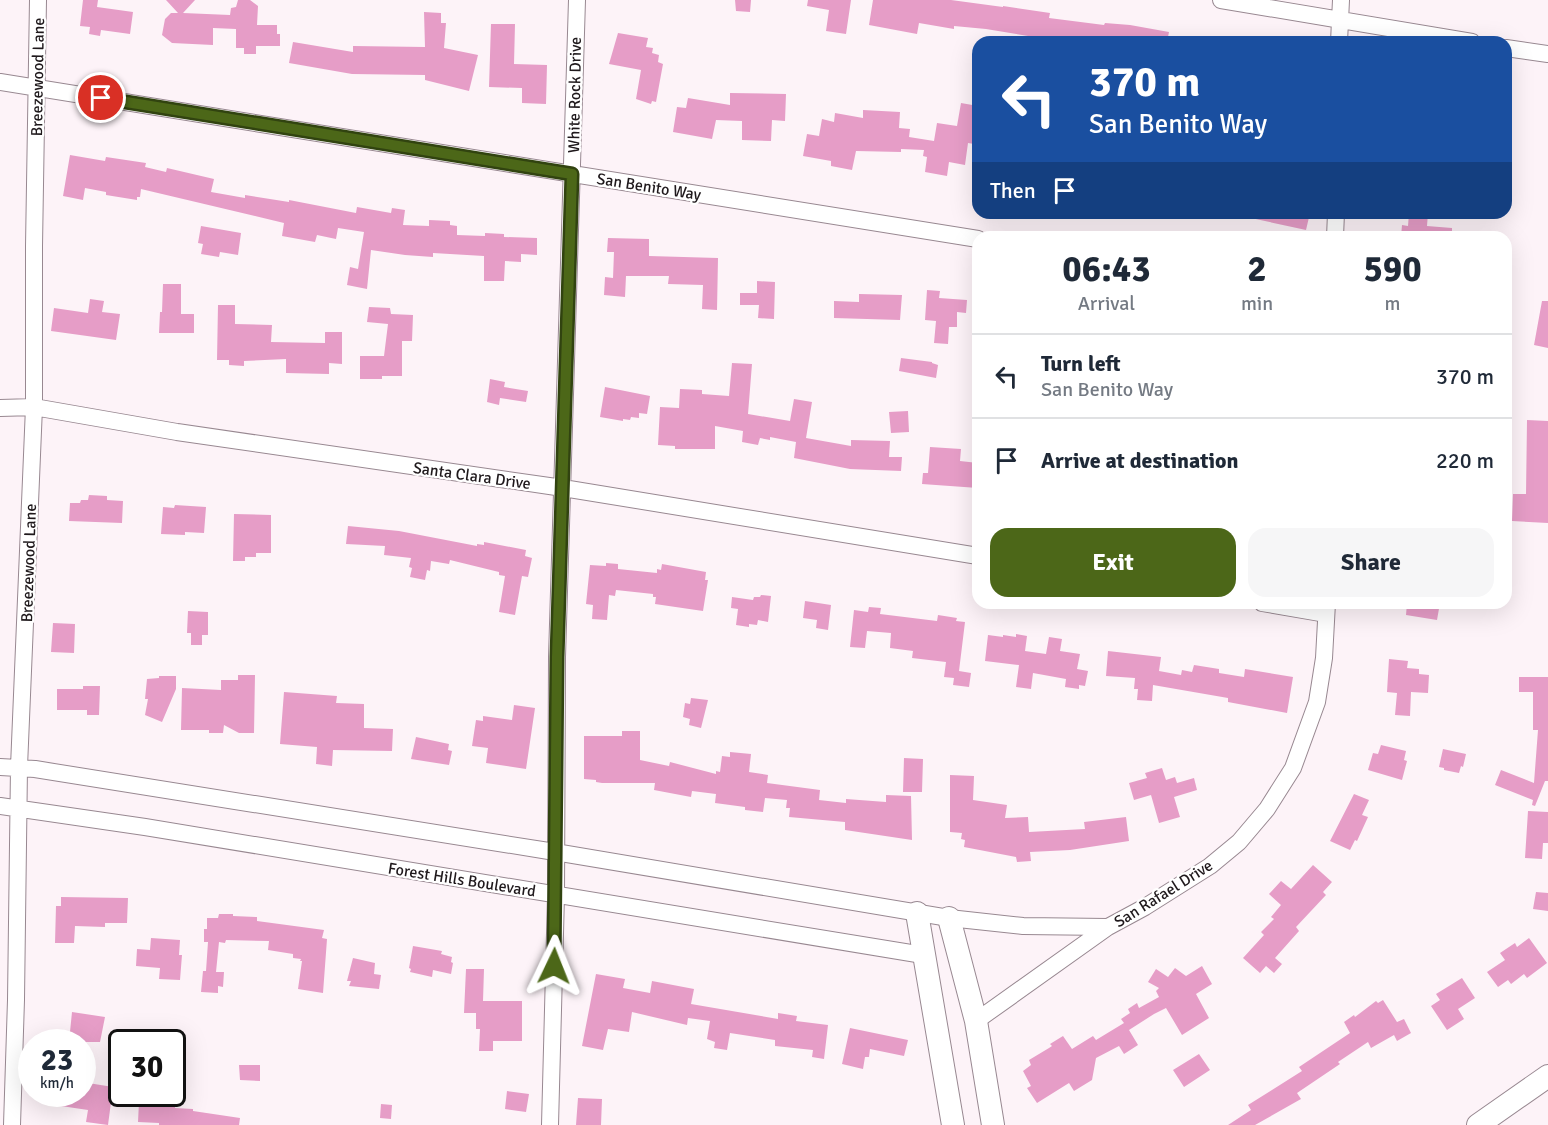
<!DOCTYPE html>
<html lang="en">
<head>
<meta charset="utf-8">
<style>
  :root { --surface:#fff; --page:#f6f6f7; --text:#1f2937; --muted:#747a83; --line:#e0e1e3; --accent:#4c6718 }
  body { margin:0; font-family:Signika,sans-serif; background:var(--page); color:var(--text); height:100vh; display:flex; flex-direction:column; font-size:22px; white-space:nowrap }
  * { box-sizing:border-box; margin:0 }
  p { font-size:20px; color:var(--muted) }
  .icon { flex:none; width:33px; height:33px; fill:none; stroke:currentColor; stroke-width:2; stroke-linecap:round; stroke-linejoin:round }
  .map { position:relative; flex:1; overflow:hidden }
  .side { position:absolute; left:972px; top:231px; width:540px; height:378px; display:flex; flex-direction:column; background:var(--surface); border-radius:18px; box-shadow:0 6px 24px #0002 }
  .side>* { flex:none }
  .guide { position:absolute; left:972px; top:36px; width:540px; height:183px; border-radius:18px; box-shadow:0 6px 24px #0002; background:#1a4fa0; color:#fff; overflow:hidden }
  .speed { position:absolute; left:18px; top:1029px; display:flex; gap:12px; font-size:30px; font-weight:700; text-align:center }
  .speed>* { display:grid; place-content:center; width:78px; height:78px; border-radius:50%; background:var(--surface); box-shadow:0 6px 24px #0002; line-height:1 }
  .speed small { font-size:15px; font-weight:400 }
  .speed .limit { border:3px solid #111; border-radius:9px; background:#fff; color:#111 }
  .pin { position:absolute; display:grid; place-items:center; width:51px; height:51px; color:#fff; margin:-26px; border:3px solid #fff; border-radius:50%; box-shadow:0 2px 6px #0007 }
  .me { position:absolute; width:66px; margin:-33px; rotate:2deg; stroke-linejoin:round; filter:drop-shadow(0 0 4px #0008) }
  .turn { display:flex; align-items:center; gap:21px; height:126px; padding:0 18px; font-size:27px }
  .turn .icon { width:78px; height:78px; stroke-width:2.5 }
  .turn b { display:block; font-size:42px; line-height:51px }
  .then { display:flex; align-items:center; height:57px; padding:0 18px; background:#0003; gap:12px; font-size:22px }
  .eta { display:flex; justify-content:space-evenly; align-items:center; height:102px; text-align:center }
  .eta b { font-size:36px; font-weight:700; line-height:42px }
  .primary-button { display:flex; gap:12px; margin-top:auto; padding:12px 18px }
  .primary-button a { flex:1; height:69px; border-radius:18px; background:var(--accent); color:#fff; font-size:24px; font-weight:700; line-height:69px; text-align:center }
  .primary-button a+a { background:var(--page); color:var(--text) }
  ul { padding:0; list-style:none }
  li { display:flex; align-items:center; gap:18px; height:84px; padding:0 18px; border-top:2px solid var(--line) }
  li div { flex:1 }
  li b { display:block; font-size:22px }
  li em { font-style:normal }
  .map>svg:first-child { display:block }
  .building { fill:#e69dc7 }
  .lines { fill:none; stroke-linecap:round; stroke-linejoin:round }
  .street-casing { stroke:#988891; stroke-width:18 }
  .secondary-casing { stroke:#988891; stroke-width:24 }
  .street { stroke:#fff; stroke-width:16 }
  .secondary { stroke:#fff; stroke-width:22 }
  .route-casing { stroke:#314310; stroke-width:15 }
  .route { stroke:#4c6718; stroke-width:10 }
  .labels { text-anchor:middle; stroke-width:4.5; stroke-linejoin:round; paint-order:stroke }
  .street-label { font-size:16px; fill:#1f191c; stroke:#fff }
</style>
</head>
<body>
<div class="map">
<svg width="1548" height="1125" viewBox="0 0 1548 1125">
  <rect width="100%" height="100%" fill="#fdf3f8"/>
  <path class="building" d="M83,0h15l-1,7 36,5 -3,22 -29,-4 -1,6 -11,-2 1,-7 -10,-1z
    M166,0h29l-12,13 47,2 1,-7 5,-1 2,-7h12l8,6 -1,19h20v9h3v12h-24v8h-12v-6h-8v-19l-23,-1v17l-41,-2 -10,-8 3,-16 6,-6h7z
    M735,0h16l-1,12 -14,-1z
    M808,0h43l-5,34 -20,-3 3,-21 -22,-4z
    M873,0h78l52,7v-1l47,7 -1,5 55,7 1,-2 25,2 39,7 -2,10h-140l1,-6 -42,-7 -32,-3v3l-35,-6 -2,11 -48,-9z
    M424,12l17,1v10h5l-2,25 34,7 -9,36 -44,-11v-5l-73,-1 -63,-11 4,-21 60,10v-6l72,1z
    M491,24h24l-1,40 33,1 -1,39 -24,-1v-15l-33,-1z
    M618,33l30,5 -2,9 7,1 -1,5 7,2 -1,7 5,2 -7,38 -4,-1 -1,3 -15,-5 5,-29 -32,-6z
    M730,93l56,1 -1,27 -13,-1 -1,21 -29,-1v-19l-26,-1 -4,19 -39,-7 4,-25 9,1 2,-10 42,7z
    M961,103l17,3 -4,38 -6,-1 -3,22 -16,-3 -2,14 -22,-4 2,-15 -4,-1 1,-6 -23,-1v3l-45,-1 -4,19 -21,-4v-5l-28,-5 4,-22 12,2 3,-17 12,3 1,-9 28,5v-8l37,2 -1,16 11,1 -1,8 25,4 3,-18 20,3z
    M70,155l35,6 1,-4 40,6 -1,4 21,5 1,-4 47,11 -3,13 34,6v-3l44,7v-2l67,13 1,-6 34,6 1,-5 13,2 -2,15 26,1v-6l21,1v4l7,1v9l28,1v-3l19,1v3l33,1v17l-16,-1v8l-16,-1 -1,20h-20v-25l-51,-3v4l-28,-2 -34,-5 -4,39 -20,-4 3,-18 8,2 6,-37 -26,-4 -2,11 -19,-4 -2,7 -33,-6 2,-13 -143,-34 -1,8h-3v3l-31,-5v-3l-21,-4 -2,12 -20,-4z
    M1252,213h58l-4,17 -55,-12z
    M1409,213h19l-1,13 25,2v9h-51l1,-12 6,1z
    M201,226l40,7 -3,22 -18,-3 -1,5 -18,-3 2,-10 -5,-1z
    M608,238l41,1v17l69,2 -1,52 -15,-1 1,-24 -35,-1 1,-8h-43l-1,21 -21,-2 1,-18 8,1 1,-26h-7z
    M757,281l18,1 -1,37 -16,-1 1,-13h-19v-12h17z
    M163,284h18v30h13v19h-35l1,-21h2z
    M927,290l13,1 -1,7 28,2 -1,13 -9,-1v15h-8l-1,17 -14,-1 2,-22 -11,-1z
    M859,294l43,1 -2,25 -66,-2v-17l25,1z
    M90,299l14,2 -2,11 18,2 -4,26 -65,-9 3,-23 34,5z
    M1542,301h6v47l-14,-3z
    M218,305h17v19l37,1 -1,17 54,1v-11h17v32l-13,-1v11l-43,-1v-14l-42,2v5l-15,-1v-5h-12z
    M369,307l21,1 1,6 22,1 -1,26h-10v35h-20v3h-22v-23h24l4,-32 -21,-2z
    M901,358l31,4v1l6,2 -2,13 -37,-7z
    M732,363l20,1 -4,50 42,7 4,-22 18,3 -6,36 45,8v-6l39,1 -1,16h13l-1,14 -51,-2 -56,-11 2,-16 -26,-5v3l-10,-2 -2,7 -16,-3 1,-11 -28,-5v23h-40v-3l-17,-1 2,-38 19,1 1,-19 22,1v4l27,2z
    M490,379l15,3 -1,5 24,4 -2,11 -26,-4 -1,7 -12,-3z
    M605,387l45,9 -3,18 -8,-1v5l-8,-1 -1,3 -7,-1v2l-23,-4z
    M908,411l1,21 -18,1 -2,-21z
    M1527,420l21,1v102l-36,-2 1,-27h13z
    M930,447l31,2 -1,12 18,2v25l-56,-4 1,-11h5z
    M89,495l18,1v4l16,1 -1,22 -53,-2 1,-18h10l1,-3h7z
    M175,505l31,2 -2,26 -19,-1v3l-24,-1 2,-27 11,1z
    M234,514l37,1v38h-15v4h-11v4h-12z
    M348,526l51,5 78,15v-2l7,1v-3l42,8 -1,6 7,2 -4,19 -6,-1 -7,39 -16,-3 6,-36 -6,-1v-3l-49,-12 -1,4 -18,-3 -1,10 -3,-1 -2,10 -15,-3 2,-9 -3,-1 2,-9 -27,-3 1,-9 -39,-2z
    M606,563l12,1v5l39,4v-4l4,1 1,-6 44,8 -1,8h3l-5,31 -48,-7 1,-7h-3v-3l-37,-4 -1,6 -6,-1 -2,25 -15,-1 1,-14 -7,-1 4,-39 16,1z
    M761,595l10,1 -3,26 -10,-2 -1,5 -8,-1v3l-13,-2 2,-16 -7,-1 1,-11 21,3 1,-3h6z
    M805,601l26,4 -3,25 -12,-2 1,-8 -14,-2z
    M1407,603h33l-3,17 -31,-5z
    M869,607l12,1 -1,6 57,7 1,-6 19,3 -1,3 9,1 -6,49 12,2 -2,14 -16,-2 1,-7 -10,-1 2,-15 -34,-4 1,-7 -23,-3 1,-15 -24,-2 -2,17 -15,-1 4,-37 14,2z
    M188,611l20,1v23h-6v10h-11v-12h-4z
    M53,623l22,1 -1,29 -23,-1z
    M1016,634l11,2 -2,15 21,3 3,-17 13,2 -2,12 20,3 -3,15 11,2 -3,15 -6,-1v4l-14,-2 1,-8 -33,-6 -2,16 -15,-2 3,-22 -34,-4 3,-26 15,2v-2l13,2z
    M1108,651l53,6 -2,14 22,4 1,-5 10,2 2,-7 25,4v4l25,4 1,-8 48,8 -6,36 -59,-11v-4l-75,-13 -1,16 -15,-1 1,-11h-4l1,-11 -29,-2z
    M1389,659l19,2 -1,7 12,1v5l10,1 -1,18 -17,-1 -1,24 -15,-1 2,-22 -10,-1z
    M238,675h17l-1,58h-15l-15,-8 -1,8h-14v-3h-28l1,-42 39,2v-10h17z
    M159,676h17v13l-14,33 -17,-7 3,-16h-3l2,-20 12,-1z
    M1519,677h29v104h-3l-10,25 -3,-1 1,-5 -38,-15 6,-15 33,13 4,-53h-5v-38h-14z
    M83,686h17l-1,29h-12v-5h-30v-21h26z
    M284,692l53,4 -1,7 28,1v24l29,1 -1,22 -59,-1 -1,16 -16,-2 1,-17 -37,-3z
    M691,698l17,2 -7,28 -12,-3 1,-6 -7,-2 2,-14 5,1z
    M514,705l21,3 -9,61 -40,-6 2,-15 -16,-2 4,-26 7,1v-5l29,4z
    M622,731h18v29l29,6 1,-4 46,12v-3l4,1 2,-16 8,1v-5l21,2 -2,18 19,3 -1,8 53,7 -1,10 27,3v-4l40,3v-7l25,1 1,44 -67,-10v-8l-56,-5 1,-9h-4l1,-8 -22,-2 -2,14 -18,-2v-3l-30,-4 1,-9 -24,-3 -1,6 -37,-7 1,-7h-53l-6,-1v-2l-12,-1v-43h38z
    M416,737l33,7 -1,6 4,1 -3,14 -38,-6z
    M1381,745l25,6 -2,9 3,1 -5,19 -34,-10 5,-17 5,1z
    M1443,749l23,5 -3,13 -2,-1 -2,7 -15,-3v-2l-5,-1z
    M904,758l19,1 -1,33h-19z
    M1162,768l4,12 9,-3 2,6 17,-5 3,12 -23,7 6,20 -21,6 -8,-28 -17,5 -5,-17 18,-5 -2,-5z
    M950,775l24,1 -1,24 34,5 -2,13 23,-1 1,15 56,-3 -1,-7 42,-5 3,24 -59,9 -40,2 1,9 -14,1 -1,-5 -52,-10 1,-7 -4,-1 1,-6 -12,-1z
    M1354,794l15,6 -7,15 6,2 -11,24 -2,-1 -5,10 -20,-9z
    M1528,811l20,1v31h-5l-1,16 -17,-1z
    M1313,865l19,17 -9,10 3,3 -30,32 3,4 -24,27 7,6 -8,9 -8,-7 -6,7 -17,-15 21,-23 -3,-3 13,-13 -3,-2 10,-12 -12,-11 12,-13 10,8z
    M1536,892l12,1v18l-15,-2z
    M61,897l67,1 -1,25h-22v4l-30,-1 -1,17h-19l1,-37h5z
    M219,914h14v2l24,1v4l67,9 -2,8 5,1 -4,54 -25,-4 4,-28h-2l1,-2 -8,-1v-4l-25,-4 1,-9 -43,-1 -1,3 -6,-1 -3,30h8l-1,15 -5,-1v7l-17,-1 2,-21h3l2,-29h-4v-13h3v-11h11z
    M151,938l29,2 -1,15h3l-2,25 -21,-1 1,-11 -24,-2 1,-17 13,1z
    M1529,938l18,25 -20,15 -3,-4 -13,10 -3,-4 -10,7 -11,-15 18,-12 -5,-7 15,-10 2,4z
    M413,946l29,5 -1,3 11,3 -1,5 2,1 -2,11 -18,-4 -1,7 -22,-5 1,-3 -2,-1z
    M353,958l22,5 -1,11 7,1 -2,14 -30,-3 2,-5h-4z
    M1202,966l10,18 -16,10 13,24 -27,17 -16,-27 -12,6 -25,16 9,15 -14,9 -5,-8 -23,12 -4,22 -18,11 -5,-8 -32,20 -10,-15 4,-2 -8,-15 8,-6 -2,-5 20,-12 3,-2 -2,-2 13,-8 9,13 21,-13 3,4 28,-17 -3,-4 9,-6 -2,-4 9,-6 2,5 20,-11 -3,-6 3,-3 -11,-6 8,-13 12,8 7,-9 11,8z
    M466,969h18l-1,32h39v40h-29v10h-14l1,-22h-4v-16h-12z
    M596,974l29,5 -2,9 27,5 2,-12 42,8 -3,15 87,15v-6l19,3 -1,5 32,4 -4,34 -12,-2 1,-7 -38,-4v-6l-45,-7 -3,17 -13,-2 1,-6 -8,-3 3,-18 -22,-3 -1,7 -55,-13 -3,20 -21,-3 -5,21 -21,-4z
    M1462,978l13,20 -17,11 6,10 -17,11 -16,-24 9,-6 -4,-6z
    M1383,1000l14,22 7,-3 7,14 -14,8 -3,-6 -23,13 -3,-6 -30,20 2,2 -43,29 4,6 -46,26h-27l23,-15 -3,-5 54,-34 -3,-4 51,-34 -6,-11 10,-7 1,2 21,-16 2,2z
    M72,1012l33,5 -5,25h-31z
    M850,1028l58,12 -4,16 -34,-7 -1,8h-4l-2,12 -21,-5z
    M1199,1054l11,16 -26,17 -11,-17z
    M239,1065h21v16l-20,-1z
    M82,1082l31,5 -5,38 -22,-3 2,-12 -27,-4 2,-12h19z
    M507,1091l22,3 -3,18 -21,-3z
    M161,1094h15l-1,14 18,1v2l47,7 -1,7h-80v-2l-21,-1 1,-20 21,2z
    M578,1098l24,1 -1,26h-25z
    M381,1104l11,1 -1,14 -11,-1z"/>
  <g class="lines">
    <g class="street-casing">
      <path id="street" d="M1221,0l251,42
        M1339,42l2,-42
        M1506,48l42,6
        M0,82l978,157
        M1335,237l1,-24
        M0,408l34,-1 143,25 386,56 415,68
        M1262,603l64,11
        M0,767l35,2 520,83 394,66 74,8 85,1
        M0,806l145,21 778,128
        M976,1021l132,-94 37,-20 65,-41 29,-24 28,-33 26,-41 24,-66 7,-44 3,-55
        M12,1125l4,-125 3,-233 15,-360v-161l4,-246
        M550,1125l6,-230 1,-238 20,-657"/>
    </g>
    <g class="secondary-casing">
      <path id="secondary" d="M917,913l36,212
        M949,918l27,103 17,104
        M1478,1125l70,-49"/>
    </g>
    <use href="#street" class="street"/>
    <use href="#secondary" class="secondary"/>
  </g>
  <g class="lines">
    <g class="route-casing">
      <path id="route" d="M101,98l471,76 -15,483 -3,309"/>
    </g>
    <use href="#route" class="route"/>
  </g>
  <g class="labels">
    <g class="street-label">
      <text transform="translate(37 77) rotate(-89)" y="6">Breezewood Lane</text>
      <text transform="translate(574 95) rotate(-89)" y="6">White Rock Drive</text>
      <text transform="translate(649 186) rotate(9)" y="6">San Benito Way</text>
      <text transform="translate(472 475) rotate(8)" y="6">Santa Clara Drive</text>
      <text transform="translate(28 563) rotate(-88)" y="6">Breezewood Lane</text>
      <text transform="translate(462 879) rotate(9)" y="6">Forest Hills Boulevard</text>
      <text transform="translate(1163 893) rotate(-32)" y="6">San Rafael Drive</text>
    </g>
  </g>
</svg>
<div class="speed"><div>23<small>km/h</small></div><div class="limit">30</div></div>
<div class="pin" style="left:101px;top:98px;background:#d93025"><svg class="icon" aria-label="arrive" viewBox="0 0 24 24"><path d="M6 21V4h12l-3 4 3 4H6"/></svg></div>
<svg class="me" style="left:554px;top:966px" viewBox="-20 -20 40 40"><path d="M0-17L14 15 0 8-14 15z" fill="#4c6718" stroke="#fff" stroke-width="4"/></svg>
<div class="guide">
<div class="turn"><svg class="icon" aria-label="left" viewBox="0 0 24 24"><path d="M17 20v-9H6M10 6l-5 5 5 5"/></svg><div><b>370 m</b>San Benito Way</div></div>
<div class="then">Then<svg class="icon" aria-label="arrive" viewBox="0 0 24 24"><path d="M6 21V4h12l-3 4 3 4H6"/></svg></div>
</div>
<section class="side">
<div class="eta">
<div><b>06:43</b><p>Arrival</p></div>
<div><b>2</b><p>min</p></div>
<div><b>590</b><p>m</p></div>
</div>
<ul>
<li><svg class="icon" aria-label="left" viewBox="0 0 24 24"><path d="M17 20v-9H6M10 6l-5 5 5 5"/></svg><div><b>Turn left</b><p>San Benito Way</p></div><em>370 m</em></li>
<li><svg class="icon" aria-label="arrive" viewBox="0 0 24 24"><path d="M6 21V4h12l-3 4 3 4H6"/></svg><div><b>Arrive at destination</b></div><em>220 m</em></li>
</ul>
<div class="primary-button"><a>Exit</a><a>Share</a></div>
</section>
</div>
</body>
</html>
